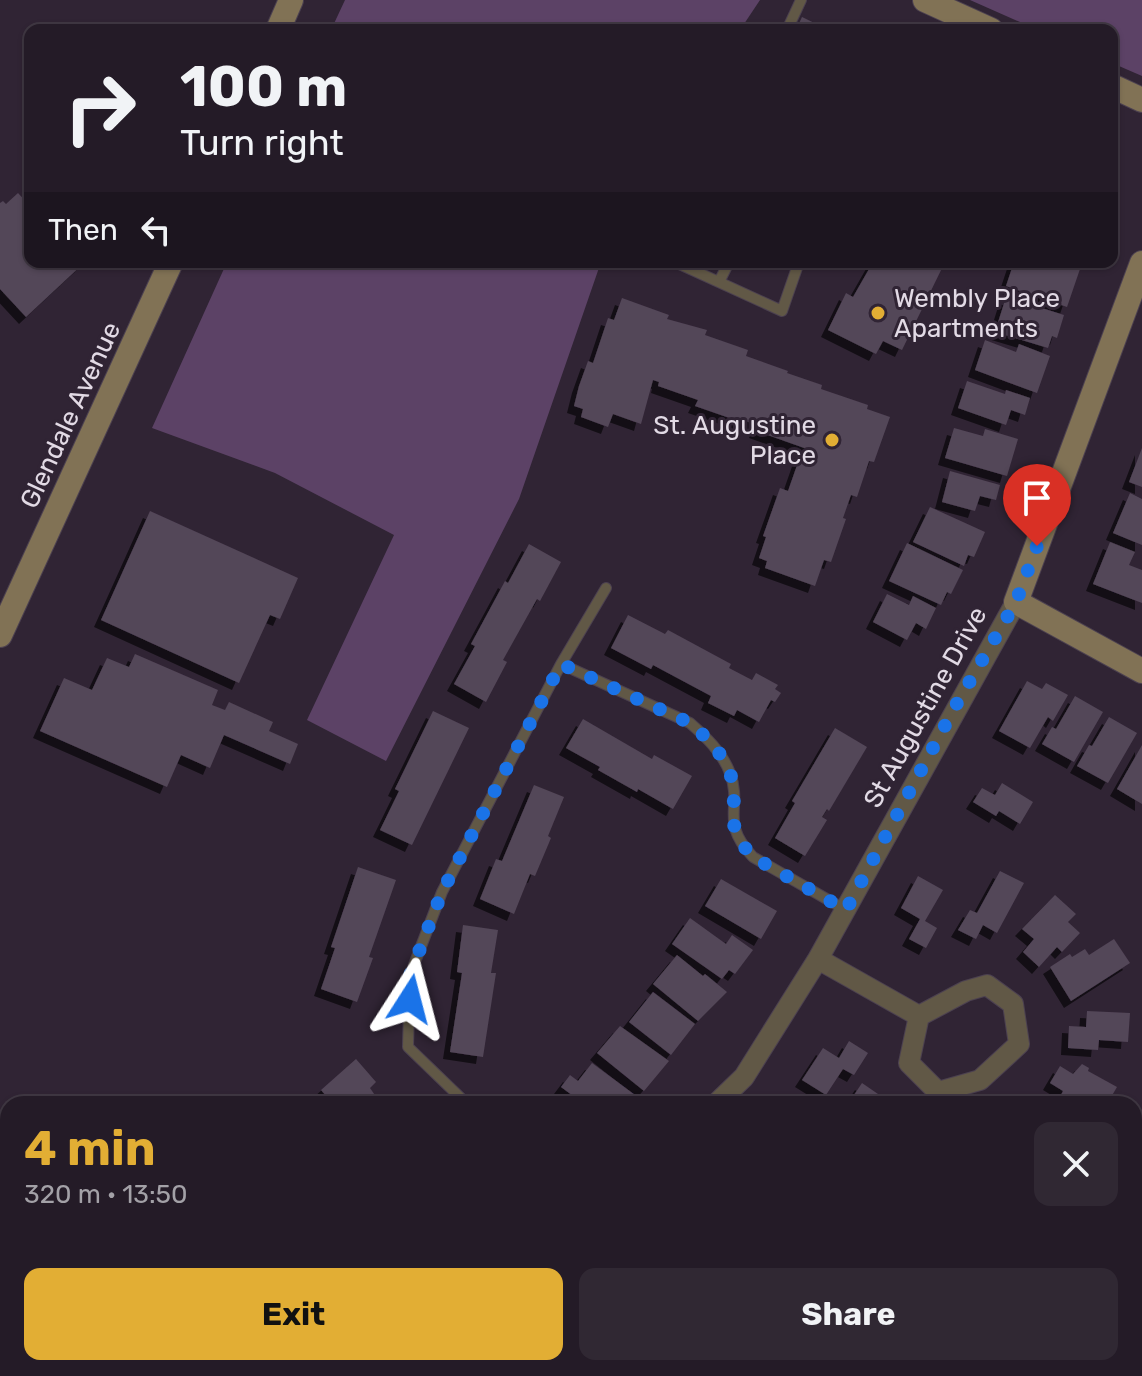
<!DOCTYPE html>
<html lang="en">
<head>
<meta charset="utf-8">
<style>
  :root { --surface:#241b27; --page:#302833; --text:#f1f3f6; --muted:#a3a1a7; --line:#413944; --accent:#e2ae34 }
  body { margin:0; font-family:Rubik,sans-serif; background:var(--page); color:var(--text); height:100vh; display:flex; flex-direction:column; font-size:30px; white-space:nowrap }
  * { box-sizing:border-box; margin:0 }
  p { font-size:26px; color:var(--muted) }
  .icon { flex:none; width:44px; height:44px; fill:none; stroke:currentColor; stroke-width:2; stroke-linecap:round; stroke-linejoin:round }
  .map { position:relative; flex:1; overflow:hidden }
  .details { position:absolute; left:0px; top:1096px; width:1142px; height:280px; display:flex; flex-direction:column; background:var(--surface); border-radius:24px 24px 0 0; box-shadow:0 2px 6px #0004,0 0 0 2px var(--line) }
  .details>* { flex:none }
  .banner { position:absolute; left:24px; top:24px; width:1094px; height:244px; border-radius:16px; box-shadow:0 2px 6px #0004,0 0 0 2px var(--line); background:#241b27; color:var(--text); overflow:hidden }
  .pin { position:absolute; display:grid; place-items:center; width:68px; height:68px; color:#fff; margin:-82px -34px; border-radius:50% 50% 50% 0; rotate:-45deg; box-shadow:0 0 8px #0007 }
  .pin .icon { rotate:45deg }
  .me { position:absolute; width:88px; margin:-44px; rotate:9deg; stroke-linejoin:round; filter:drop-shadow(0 0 6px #0008) }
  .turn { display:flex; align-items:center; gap:28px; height:168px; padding:0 24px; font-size:36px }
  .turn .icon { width:104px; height:104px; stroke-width:2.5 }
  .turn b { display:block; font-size:56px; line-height:68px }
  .then { display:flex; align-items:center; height:76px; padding:0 24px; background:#0003; gap:16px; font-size:30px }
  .round { display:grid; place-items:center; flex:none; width:84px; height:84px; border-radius:16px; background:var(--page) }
  .summary { display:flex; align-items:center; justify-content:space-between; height:136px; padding:0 24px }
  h1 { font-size:48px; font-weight:700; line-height:60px; color:var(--accent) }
  .cta { display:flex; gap:16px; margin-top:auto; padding:16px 24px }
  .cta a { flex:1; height:92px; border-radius:16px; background:var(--accent); color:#111; font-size:32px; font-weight:700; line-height:92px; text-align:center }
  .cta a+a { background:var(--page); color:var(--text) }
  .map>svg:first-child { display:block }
  .green { fill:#5c4266 }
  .building { fill:#534658; filter:url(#shadow) }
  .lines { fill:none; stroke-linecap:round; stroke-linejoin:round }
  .lane-casing { stroke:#4c4150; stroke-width:12 }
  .street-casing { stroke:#4c4150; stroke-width:22 }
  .secondary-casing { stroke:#4c4150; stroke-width:26 }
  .lane { stroke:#615846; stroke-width:10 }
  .street { stroke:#615846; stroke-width:20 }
  .secondary { stroke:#817255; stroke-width:24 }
  .route { stroke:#1a73e8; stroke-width:14; stroke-dasharray:0 25.2 }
  .poi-dot { fill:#e2ae34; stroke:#302434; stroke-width:3 }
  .labels { text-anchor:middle; stroke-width:6; stroke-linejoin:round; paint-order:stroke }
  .poi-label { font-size:26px; fill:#e2dae5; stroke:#302434; text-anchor:start }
  .street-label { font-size:26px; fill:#e2dae5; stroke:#302434 }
</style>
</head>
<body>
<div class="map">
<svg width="1142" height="1376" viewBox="0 0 1142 1376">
  <defs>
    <filter id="shadow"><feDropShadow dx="-7" dy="7" stdDeviation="0" flood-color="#0009"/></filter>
  </defs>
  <rect width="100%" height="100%" fill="#302434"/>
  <path class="green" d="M345,0h415l-20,30h-409z
    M970,0h172v76l-30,-13v-33h-74z
    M227,262h374l-82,237 -133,262 -79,-41 87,-185 -119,-62 -123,-45z
    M0,1177l8,5v136l-8,-4z
    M96,1368h236l13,8h-235z"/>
  <path class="building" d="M802,17l27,13h-33z
    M18,193l12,13v56h55l-59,55 -26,-28v-86l3,-2 3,3z
    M873,262h72l-43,88 -19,-9 -7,13 -48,-24 18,-37 7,4z
    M1014,262l26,2 1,-2h18l21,7 -13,38 -61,-21z
    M1006,297l58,18 -7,23 -5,-2 -4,12 -53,-16z
    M622,298l47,17 -2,4 40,11 -2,5 43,15 -2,6 42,15 -1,2 35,12 -1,4 47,16 -1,4 23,8 -16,45 -5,-1 -12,36 -6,-2 -8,23 3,1 -15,43 -7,-2 -9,26 -50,-18 2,-7 -8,-3 7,-21 -3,-1 17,-48 8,3 14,-40 4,1 1,-3 -51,-18 2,-6 -16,-5 -1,2 -46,-16 3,-6 -40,-14 1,-4 -6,-2 -12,44 -28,-10 -5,13 -27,-10 2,-8 -9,-3 5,-20 9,-25 5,2 15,-45 6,2z
    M985,340l31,12 3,-8 31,12 -13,37 -62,-23z
    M967,381l38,13 1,-4 24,8 -5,17 -14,-5 -5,15 -48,-17z
    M954,428l29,8 2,-7 33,10 -11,37 -62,-18z
    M1142,448v39l-13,-5z
    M950,471l50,14 -4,15 -16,-4 -5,15 -33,-9z
    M1130,493l12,6v46l-29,-12z
    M930,507l55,25 -11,25 -6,-2 -4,11 -51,-24z
    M150,511l148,67 -18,41 -10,-4 -31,68 -138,-63z
    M1110,542l25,10 -6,13 13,5v33l-49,-19z
    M907,543l56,27 -12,24 -4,-2 -6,13 -52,-24z
    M529,544l32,18 -21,39 -3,-2 -34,61 4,2 -21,40 -32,-18 21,-38 -4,-2 34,-63 3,2z
    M887,594l22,11 4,-9 23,12 -10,21 -10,-6 -9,17 -34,-18z
    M628,615l37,19 3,-4 63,34 -2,4 23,12 4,-7 22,12 -3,4 6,4 -6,9 -4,-2 -12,22 -22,-12 -3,6 -26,-13 3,-7 -58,-31 -2,4 -40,-21z
    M135,654l83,36 -6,15 13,5 4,-8 44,20 -4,9 29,13 -8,20 -66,-29 -14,33 -29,-13 -14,32 -127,-56 24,-53 28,12 15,-32 22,9z
    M1027,681l15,8 4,-6 22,12 -15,26 -5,-4 -18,31 -31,-17z
    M1075,696l28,16 -29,50 -32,-18 10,-17 4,2z
    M433,711l36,17 -57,117 -32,-15 19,-39 -4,-2z
    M1109,717l28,16 -29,50 -31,-17 12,-21 3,1z
    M583,719l69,40 2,-4 38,21 -19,33 -35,-20 -1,3 -39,-22 2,-3 -34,-19z
    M835,728l32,19 -38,64 -2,-2 -5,8 5,3 -22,36 -30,-18 20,-35 -3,-2z
    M1142,745v59l-25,-15z
    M1002,783l31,19 -13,22 -21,-13 -3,5 -23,-14 9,-14 13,7z
    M534,785l30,12 -16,39 3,2 -16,38 -5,-2 -16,40 -34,-15 16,-40 6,2z
    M358,867l38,13 -27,77 4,1 -16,44 -36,-13 14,-41 -4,-1z
    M1000,871l24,12 -27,50 -14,-8 -7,14 -18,-9 12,-20 7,3z
    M918,876l25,14 -18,31 12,7 -11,20 -17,-9 11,-20 -19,-11z
    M721,879l56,32 -16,28 -56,-33z
    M1055,895l21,19 -8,8 12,11 -18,19 -5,-5 -18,20 -16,-15 11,-13 -12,-10z
    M690,918l36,26 6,-9 21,15 -18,24 -6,-4 -7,9 -50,-35z
    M463,925l35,5 -7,43h5l-13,84 -33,-5 12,-79 -5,-1z
    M1114,939l16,24 -59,38 -21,-34 20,-13 2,3 13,-8 4,6z
    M677,955l26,21 2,-2 22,18 -29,29 -45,-37z
    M653,992l42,32 -24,31 -42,-33z
    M1087,1011l43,2 -2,29 -29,-2 -1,10 -30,-2 1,-22 17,1z
    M620,1026l49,35 -25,30 -47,-38z
    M849,1041l19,12 -14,22 -11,-6 -17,26 -24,-15 21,-32 16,10z
    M356,1059l20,23 -6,6 11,16h-48l-12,-14z
    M592,1063l43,32 -7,9h-44l-23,-17 9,-12 8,6z
    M1082,1064l7,4 -1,3 29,16 -10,17 -11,-3 -2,3h-17l-16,-9 2,-4 -13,-8 10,-17 13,8z
    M862,1083l16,11 -7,10h-28l3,-5 4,2z
    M1042,1094l10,10h-20z
    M1134,1234l8,9v32l-8,7z
    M595,1368h43l3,4 -6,4h-43l-3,-3z
    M813,1368h24l-9,8h-8z
    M994,1368h42l-9,8h-26z"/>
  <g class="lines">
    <g class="lane-casing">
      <path id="lane" d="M787,30l14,-30
        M675,262l107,49 17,-49
        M719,282l10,-20
        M561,664l129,59c16,14 32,29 40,50 13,36 -11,48 23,84l93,53
        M467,1104l-59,-57 2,-72 32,-83 119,-228 45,-76
        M0,1296l8,5
        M8,1364l-5,7 7,5
        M116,1368l13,8"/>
    </g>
    <g class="street-casing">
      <path id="street" d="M818,959l101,57 -10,47 29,29 42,-12 39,-36 -6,-40 -26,-19 -21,6 -47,25
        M716,1104l28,-27 74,-118 198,-357
        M734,1368l7,8
        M1117,1376l9,-8"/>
    </g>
    <g class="secondary-casing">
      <path id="secondary" d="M925,0l66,30
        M278,30l13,-30
        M1112,86l30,14
        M1142,263l-126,339 126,69
        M0,635l171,-373"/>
    </g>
    <use href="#lane" class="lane"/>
    <use href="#street" class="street"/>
    <use href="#secondary" class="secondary"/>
  </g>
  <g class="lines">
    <path class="route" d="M410,999v-24l32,-83 119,-228 129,59c16,14 32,29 40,50 12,36 -11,48 23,84l93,53 110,-205 60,-103 21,-56"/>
  </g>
  <g class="poi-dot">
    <circle cx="878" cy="313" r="8"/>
    <circle cx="832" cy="440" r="8"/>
  </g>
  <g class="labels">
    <g class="poi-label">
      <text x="894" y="307">Wembly Place<tspan x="894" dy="30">Apartments</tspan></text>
      <text x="816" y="434" text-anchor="end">St. Augustine<tspan x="816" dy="30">Place</tspan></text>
    </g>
    <g class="street-label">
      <text transform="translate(70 415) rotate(-65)" y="9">Glendale Avenue</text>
      <text transform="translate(925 707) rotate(-61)" y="9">St Augustine Drive</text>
    </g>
  </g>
</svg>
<div class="pin" style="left:1037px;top:546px;background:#d93025"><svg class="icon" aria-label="arrive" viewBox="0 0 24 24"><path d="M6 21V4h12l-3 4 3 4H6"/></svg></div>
<svg class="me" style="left:410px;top:999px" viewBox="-20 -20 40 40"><path d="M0-17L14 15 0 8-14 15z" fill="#1a73e8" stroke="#fff" stroke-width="4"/></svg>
<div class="banner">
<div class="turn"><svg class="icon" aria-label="right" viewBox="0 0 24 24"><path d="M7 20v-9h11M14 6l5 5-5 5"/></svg><div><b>100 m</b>Turn right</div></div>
<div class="then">Then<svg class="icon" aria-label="left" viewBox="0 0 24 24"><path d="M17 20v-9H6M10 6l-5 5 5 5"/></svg></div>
</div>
<section class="details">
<div class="summary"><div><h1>4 min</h1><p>320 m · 13:50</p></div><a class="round"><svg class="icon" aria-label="close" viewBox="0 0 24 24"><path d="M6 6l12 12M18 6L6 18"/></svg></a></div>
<div class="cta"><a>Exit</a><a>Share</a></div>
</section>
</div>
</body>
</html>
